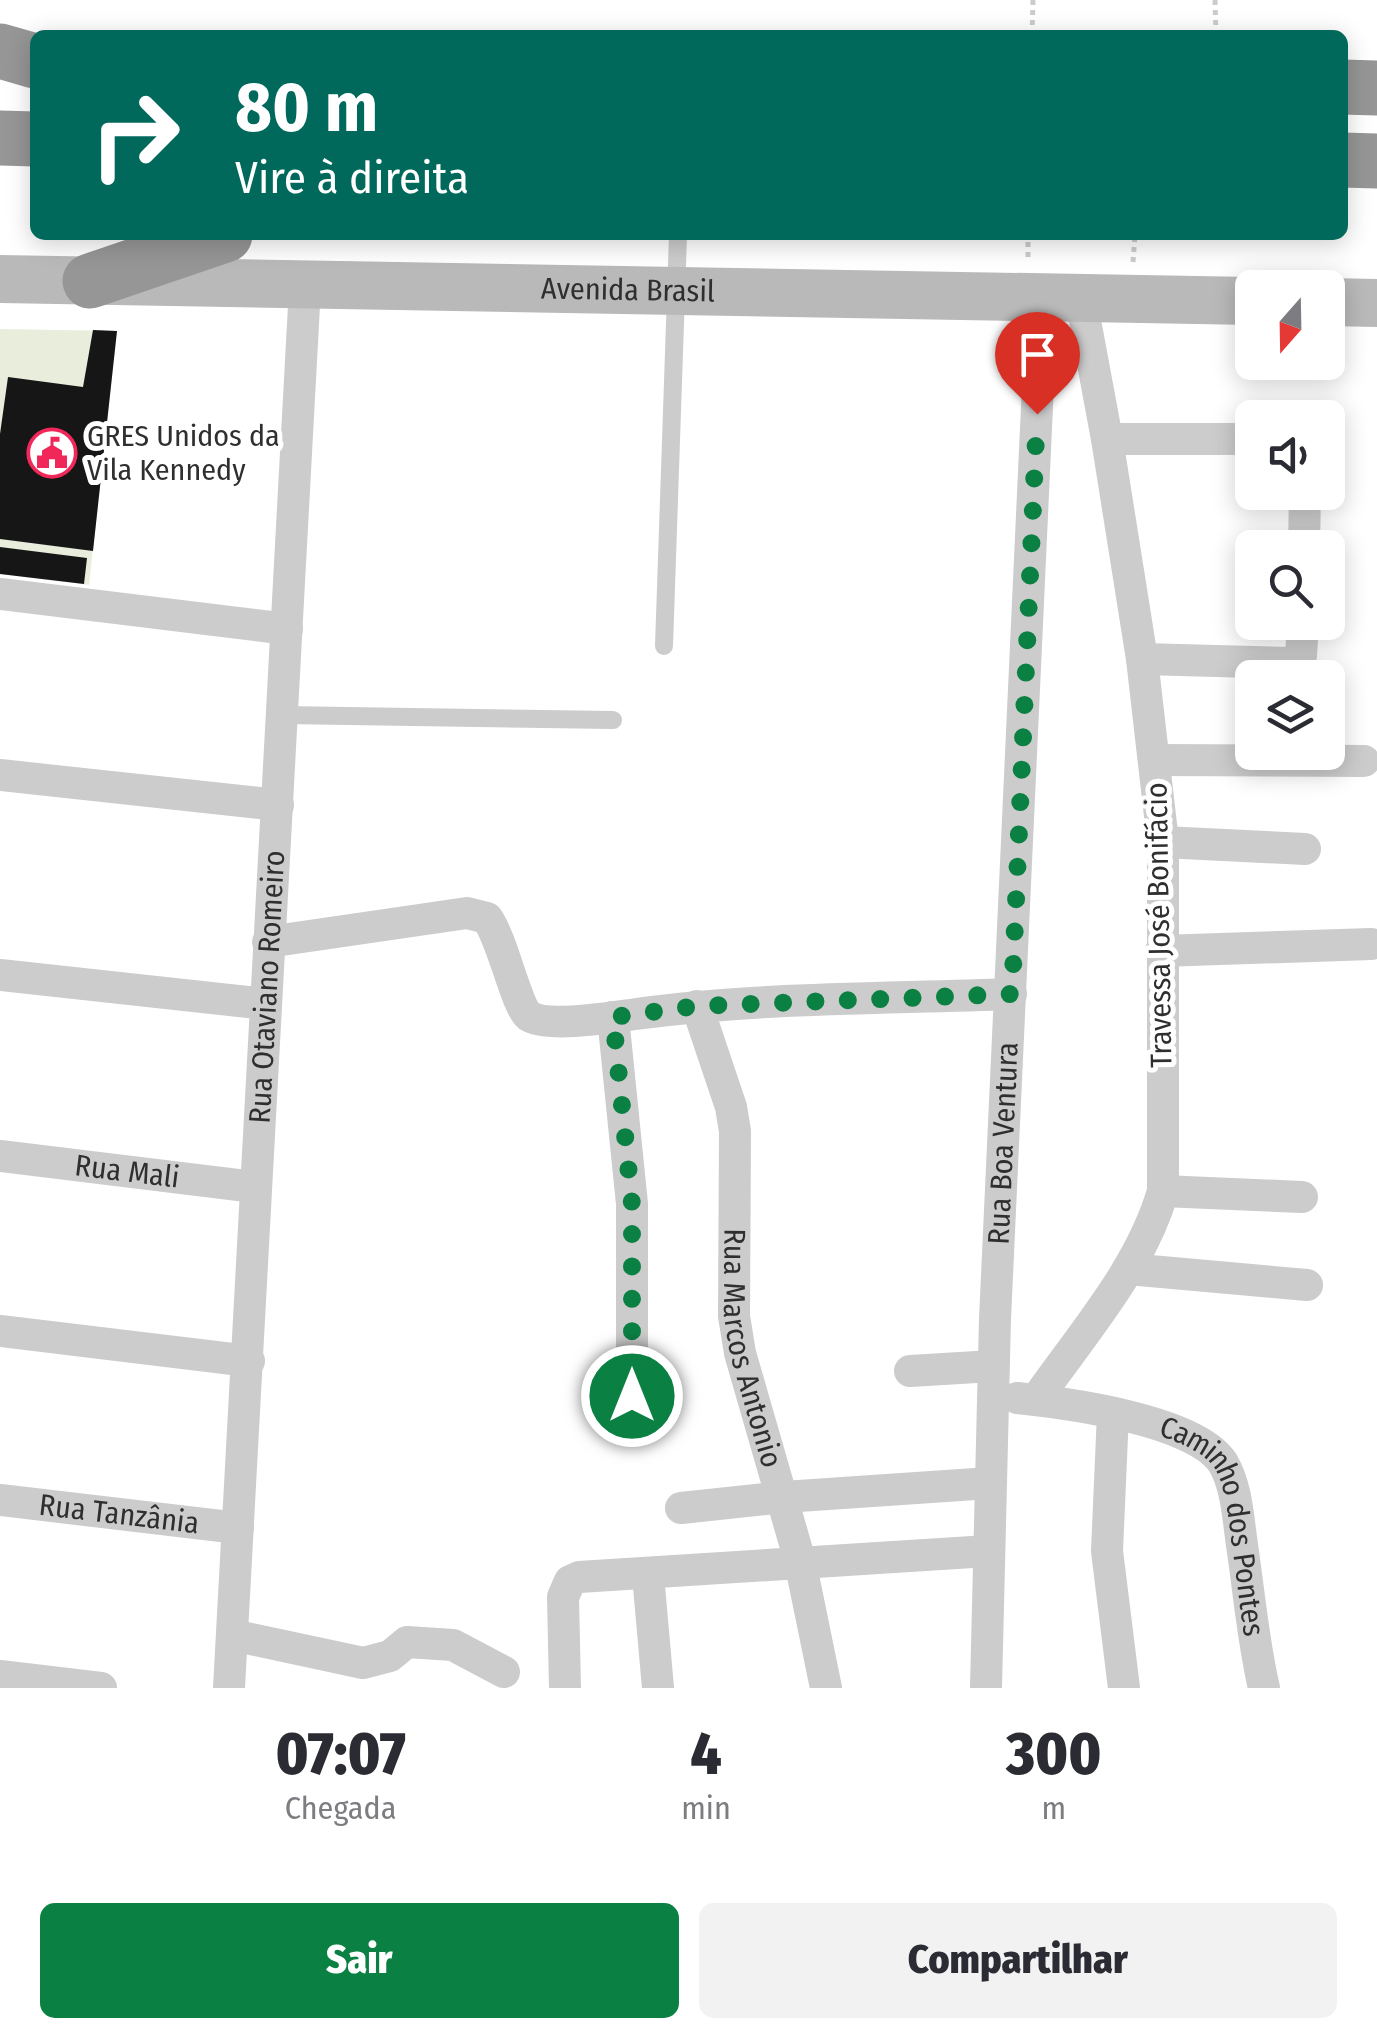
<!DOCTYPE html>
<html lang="pt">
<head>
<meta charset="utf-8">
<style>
  :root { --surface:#fff; --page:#f2f2f3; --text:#2b2b33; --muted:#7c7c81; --accent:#0b8043 }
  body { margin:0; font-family:"Fira Sans Condensed",sans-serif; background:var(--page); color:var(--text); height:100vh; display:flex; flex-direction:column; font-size:38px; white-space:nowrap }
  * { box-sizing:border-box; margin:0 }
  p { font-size:32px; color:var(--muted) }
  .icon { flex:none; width:55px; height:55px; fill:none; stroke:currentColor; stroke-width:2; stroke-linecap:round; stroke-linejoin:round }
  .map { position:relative; height:1688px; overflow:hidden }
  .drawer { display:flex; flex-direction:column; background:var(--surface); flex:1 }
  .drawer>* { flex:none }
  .hud { position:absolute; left:30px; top:30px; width:1318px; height:210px; border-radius:15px; box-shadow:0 5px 25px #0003; background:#00695c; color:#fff; overflow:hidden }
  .needle { width:65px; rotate:200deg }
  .fabs { position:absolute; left:1235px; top:270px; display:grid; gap:20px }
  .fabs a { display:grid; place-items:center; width:110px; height:110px; border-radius:15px; background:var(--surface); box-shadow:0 5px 25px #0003; font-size:50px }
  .pin { position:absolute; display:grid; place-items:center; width:85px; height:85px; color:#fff; margin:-102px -42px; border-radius:50% 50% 50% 0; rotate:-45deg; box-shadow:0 0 10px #0007 }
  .pin .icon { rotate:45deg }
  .me { position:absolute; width:110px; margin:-55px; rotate:0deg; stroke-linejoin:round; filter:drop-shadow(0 0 8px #0008) }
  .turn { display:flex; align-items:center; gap:35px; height:210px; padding:0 40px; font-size:45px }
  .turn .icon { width:130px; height:130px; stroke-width:2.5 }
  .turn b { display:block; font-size:70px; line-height:85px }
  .eta { display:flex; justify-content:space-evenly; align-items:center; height:170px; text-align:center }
  .eta b { font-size:60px; font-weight:800; line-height:70px }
  .button { display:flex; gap:20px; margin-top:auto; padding:20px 40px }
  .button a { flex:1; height:115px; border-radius:15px; background:var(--accent); color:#fff; font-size:40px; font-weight:800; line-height:115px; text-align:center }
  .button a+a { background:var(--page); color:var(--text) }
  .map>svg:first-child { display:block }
  .green { fill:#e9eddc }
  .building { fill:#161616 }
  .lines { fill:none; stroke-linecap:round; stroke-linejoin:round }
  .path { stroke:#ccc; stroke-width:5; stroke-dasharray:5 5; stroke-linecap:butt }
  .lane { stroke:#ccc; stroke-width:18 }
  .street { stroke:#ccc; stroke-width:32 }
  .secondary { stroke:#b9b9b9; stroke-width:48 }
  .highway { stroke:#969696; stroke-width:55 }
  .route { stroke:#0b8043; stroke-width:18; stroke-dasharray:0 32.4 }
  .labels { text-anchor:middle; stroke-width:10; stroke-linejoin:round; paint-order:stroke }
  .street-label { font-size:30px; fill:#2f2f2f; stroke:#fff }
  .poi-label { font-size:30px; fill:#2f2f2f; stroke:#fff; text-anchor:start }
</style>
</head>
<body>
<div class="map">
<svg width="1377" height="1688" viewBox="0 0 1377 1688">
  <rect width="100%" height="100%" fill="#fff"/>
  <path class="green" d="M0,329l117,2 -28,254 -89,-11z"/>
  <path class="building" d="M93,330l24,1 -24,220 -93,-12v-105l8,-57 75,10z
    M0,547l87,11 -3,26 -84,-10z"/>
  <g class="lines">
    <path class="path" d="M1215,0l1,35
      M1032,35l1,-35
      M1028,257v-22
      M1133,262l2,-27"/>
    <path class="lane" d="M664,646l14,-411
      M283,715l330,5"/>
    <g class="street">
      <path d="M1107,439h145"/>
      <path d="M1304,548l1,-56"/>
      <path d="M0,594l287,35"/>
      <path d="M1142,659l150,4 9,-7 2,-34"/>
      <path d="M1155,760l209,1"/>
      <path d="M0,775l278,30"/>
      <path d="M1163,842l142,7"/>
      <path d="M268,942l199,-29 20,5c16,22 29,88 42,98 18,12 85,1 107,-2 124,-17 250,-15 375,-20"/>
      <path d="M1161,951l210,-7"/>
      <path d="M0,975l266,29"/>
      <path id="s1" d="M697,1006l34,101 4,24 -1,185 6,37 60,208 26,127"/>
      <path d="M613,1017l19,187v192"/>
      <path id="s2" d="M0,1156l255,31"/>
      <path d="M1163,1191l139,6"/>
      <path d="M1128,1269l179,16"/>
      <path d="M0,1331l249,30"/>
      <path d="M910,1371l83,-5"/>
      <path id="s3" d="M1017,1398c49,5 179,22 206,65 14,24 15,55 19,82 7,47 11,96 22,143"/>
      <path d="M1036,1400c46,-66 105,-132 127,-209v-349l-21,-183 -35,-220 -26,-140"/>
      <path d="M1113,1413l-6,138 17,137"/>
      <path id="s4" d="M0,1500l238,28"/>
      <path d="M681,1508l103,-11 206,-14"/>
      <path d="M648,1575l10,113"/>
      <path d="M232,1635l131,28 27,-7 17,-14 46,3 51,27"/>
      <path d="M0,1676l101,12"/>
      <path id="s5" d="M229,1688l76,-1401"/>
      <path d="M565,1688l-2,-91 7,-16 9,-4 409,-26"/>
      <path id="s6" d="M986,1688l9,-369 47,-1021"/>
    </g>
    <g class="secondary">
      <path id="s7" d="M0,279l1252,22"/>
      <path d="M1328,302l49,1"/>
    </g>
    <path class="highway" d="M0,51l35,10
      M1342,87l35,1
      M0,138l35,1
      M1342,160l35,1
      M90,281l135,-46"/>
  </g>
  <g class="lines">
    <path class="route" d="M632,1396v-192l-19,-187 84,-11 315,-12 25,-580"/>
  </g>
  <defs>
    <g id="civic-ring" transform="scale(2.5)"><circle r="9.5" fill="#fff" stroke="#f1275a" stroke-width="1.5"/><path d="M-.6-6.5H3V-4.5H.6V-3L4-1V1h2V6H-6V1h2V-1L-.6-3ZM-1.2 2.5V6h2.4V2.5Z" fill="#f1275a"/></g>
  </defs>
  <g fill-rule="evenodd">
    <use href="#civic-ring" x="52" y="453"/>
  </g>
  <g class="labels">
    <g class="street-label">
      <text dy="10" stroke="none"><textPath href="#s7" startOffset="628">Avenida Brasil</textPath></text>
      <text transform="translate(1159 925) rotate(-91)" y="10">Travessa José Bonifácio</text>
      <text dy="10" stroke="none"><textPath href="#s5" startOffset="702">Rua Otaviano Romeiro</textPath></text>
      <text dy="10" stroke="none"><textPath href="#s6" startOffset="545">Rua Boa Ventura</textPath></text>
      <text dy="10" stroke="none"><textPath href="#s2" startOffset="128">Rua Mali</textPath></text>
      <text dy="10" stroke="none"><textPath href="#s1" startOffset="350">Rua Marcos Antonio</textPath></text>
      <text dy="10" stroke="none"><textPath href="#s4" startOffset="120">Rua Tanzânia</textPath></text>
      <text dy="10" stroke="none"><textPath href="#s3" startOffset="272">Caminho dos Pontes</textPath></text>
    </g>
    <g class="poi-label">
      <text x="87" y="446">GRES Unidos da<tspan x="87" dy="34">Vila Kennedy</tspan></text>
    </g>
  </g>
</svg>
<div class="fabs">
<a><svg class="needle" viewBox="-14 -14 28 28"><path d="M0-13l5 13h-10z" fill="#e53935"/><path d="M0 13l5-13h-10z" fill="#7c7c81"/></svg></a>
<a><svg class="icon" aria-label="sound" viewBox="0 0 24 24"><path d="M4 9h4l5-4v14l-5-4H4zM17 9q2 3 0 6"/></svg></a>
<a><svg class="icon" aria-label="search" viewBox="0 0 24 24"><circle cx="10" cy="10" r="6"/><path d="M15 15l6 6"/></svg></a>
<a><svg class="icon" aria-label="layers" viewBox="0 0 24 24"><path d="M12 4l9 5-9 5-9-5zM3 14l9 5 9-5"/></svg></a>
</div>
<div class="pin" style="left:1037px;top:414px;background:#d93025"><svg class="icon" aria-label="arrive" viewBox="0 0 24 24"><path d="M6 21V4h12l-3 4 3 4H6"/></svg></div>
<svg class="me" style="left:632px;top:1396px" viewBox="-20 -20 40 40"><circle r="17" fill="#0b8043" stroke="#fff" stroke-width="3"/><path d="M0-11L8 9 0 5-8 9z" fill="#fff"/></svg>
<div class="hud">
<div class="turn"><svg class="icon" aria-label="right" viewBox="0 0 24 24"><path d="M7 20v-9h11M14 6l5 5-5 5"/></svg><div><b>80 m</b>Vire à direita</div></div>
</div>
</div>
<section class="drawer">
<div class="eta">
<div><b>07:07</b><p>Chegada</p></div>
<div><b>4</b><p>min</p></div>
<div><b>300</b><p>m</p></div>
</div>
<div class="button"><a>Sair</a><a>Compartilhar</a></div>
</section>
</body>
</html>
